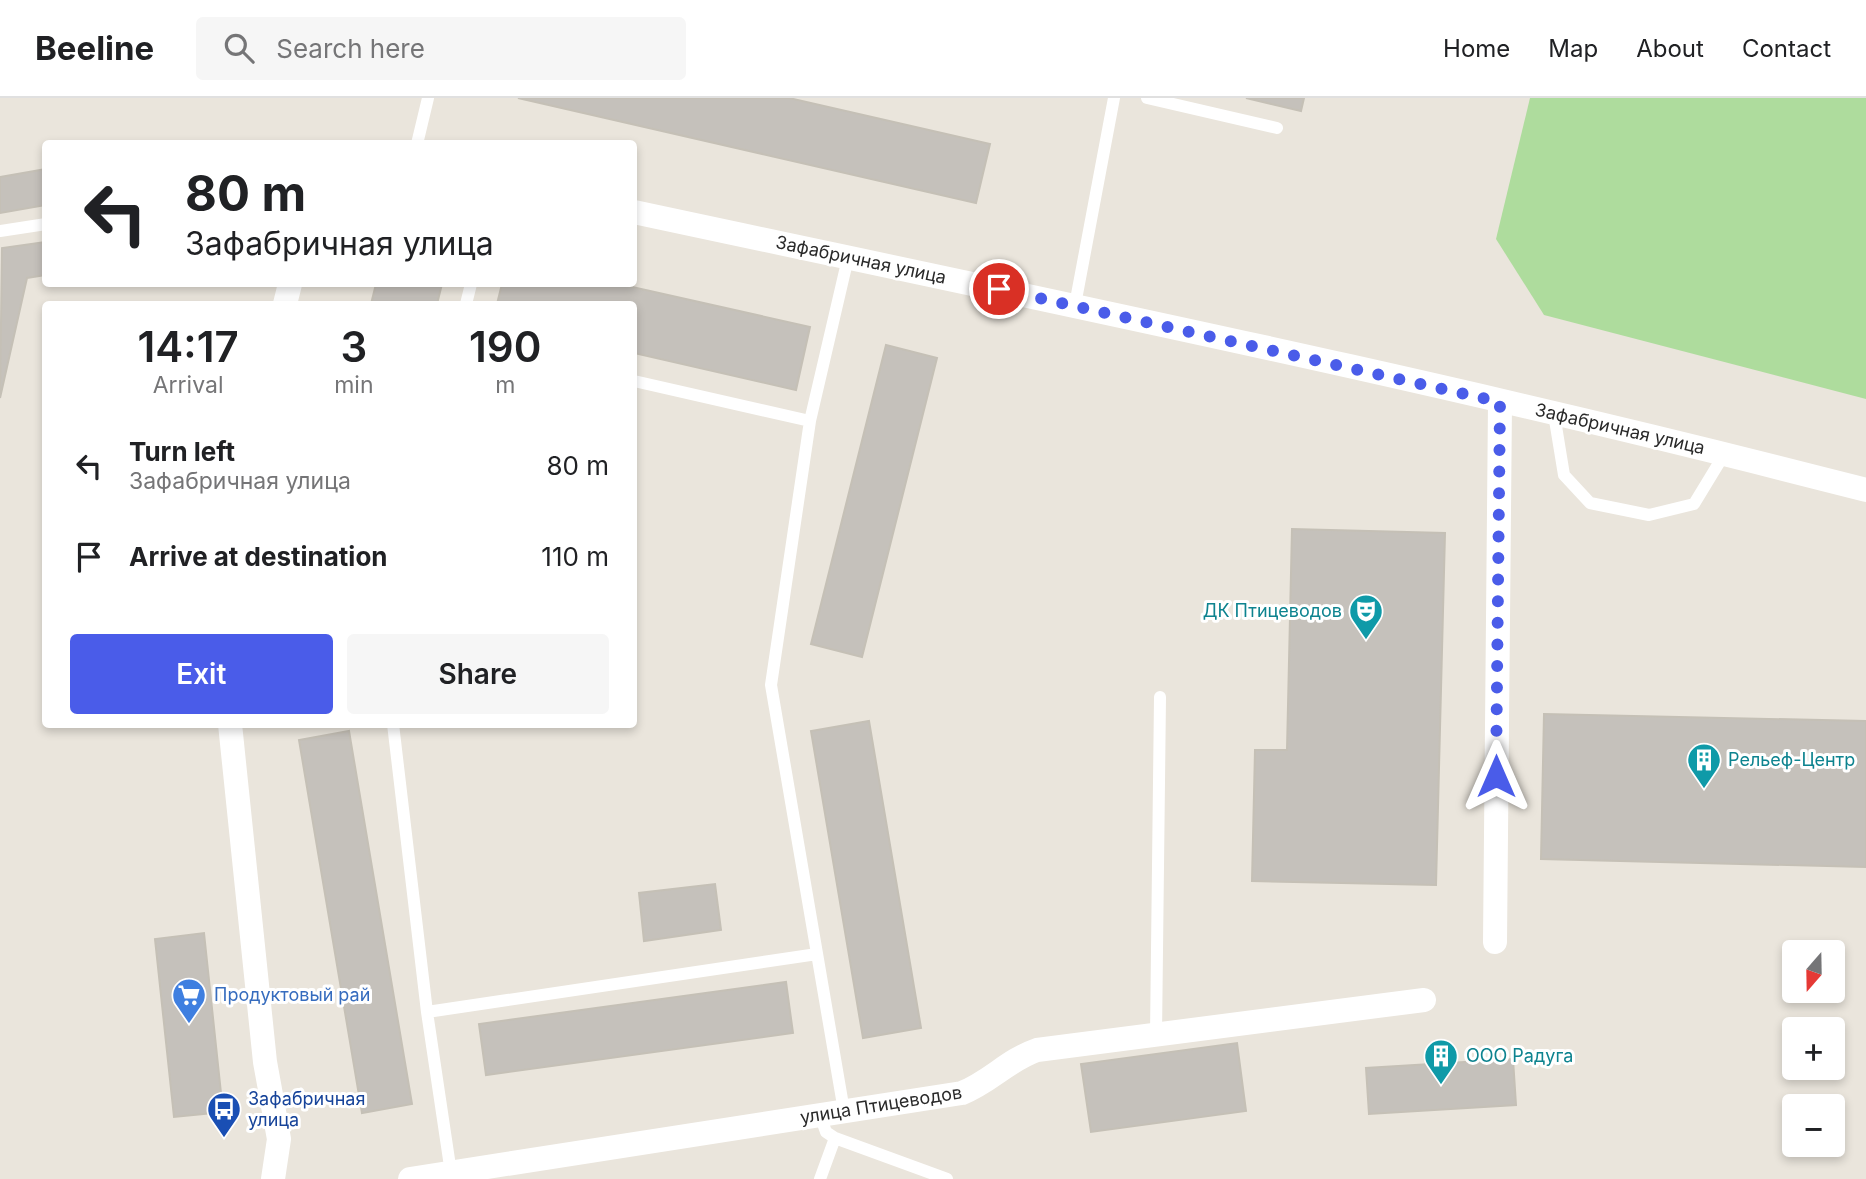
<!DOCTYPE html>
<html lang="en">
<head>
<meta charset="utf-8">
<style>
  :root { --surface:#fff; --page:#f6f6f6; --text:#202124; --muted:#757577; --line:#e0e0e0; --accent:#4a5ce9 }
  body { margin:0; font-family:Inter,sans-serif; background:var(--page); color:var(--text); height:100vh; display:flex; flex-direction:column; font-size:26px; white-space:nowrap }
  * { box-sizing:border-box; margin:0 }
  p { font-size:23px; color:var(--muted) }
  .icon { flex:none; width:38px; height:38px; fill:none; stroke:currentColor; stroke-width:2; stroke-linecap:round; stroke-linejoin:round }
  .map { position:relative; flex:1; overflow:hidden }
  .panel { position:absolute; left:42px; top:203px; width:595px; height:427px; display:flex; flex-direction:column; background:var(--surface); border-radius:7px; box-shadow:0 4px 10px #0003 }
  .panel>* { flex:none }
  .top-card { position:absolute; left:42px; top:42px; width:595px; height:147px; border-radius:7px; box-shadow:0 4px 10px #0003; background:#fff; color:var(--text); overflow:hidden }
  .needle { width:46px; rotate:200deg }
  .tools { position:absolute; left:1782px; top:842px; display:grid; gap:14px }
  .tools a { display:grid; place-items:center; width:63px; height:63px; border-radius:7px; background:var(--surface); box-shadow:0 4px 10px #0003; font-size:35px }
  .pin { position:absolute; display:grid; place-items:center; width:60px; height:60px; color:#fff; margin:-30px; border:4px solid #fff; border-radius:50%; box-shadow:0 2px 7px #0007 }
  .me { position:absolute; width:77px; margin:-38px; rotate:0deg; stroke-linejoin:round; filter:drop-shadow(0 0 5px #0008) }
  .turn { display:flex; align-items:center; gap:24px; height:147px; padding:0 28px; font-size:32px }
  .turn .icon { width:91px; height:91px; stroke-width:2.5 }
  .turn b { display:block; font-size:49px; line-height:60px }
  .eta { display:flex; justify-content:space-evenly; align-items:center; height:119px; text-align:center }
  .eta b { font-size:42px; font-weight:600; line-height:49px }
  .action { display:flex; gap:14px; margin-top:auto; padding:14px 28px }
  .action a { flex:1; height:80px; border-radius:7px; background:var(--accent); color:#fff; font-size:28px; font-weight:600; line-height:80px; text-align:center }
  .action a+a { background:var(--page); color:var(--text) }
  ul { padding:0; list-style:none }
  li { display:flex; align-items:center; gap:21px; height:91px; padding:0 28px }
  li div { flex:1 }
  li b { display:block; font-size:26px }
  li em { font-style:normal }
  header { display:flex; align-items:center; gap:42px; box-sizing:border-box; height:98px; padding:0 35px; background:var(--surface); border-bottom:2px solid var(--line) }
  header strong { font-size:33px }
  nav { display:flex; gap:38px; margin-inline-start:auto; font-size:24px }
  .search { width:490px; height:63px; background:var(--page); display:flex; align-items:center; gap:18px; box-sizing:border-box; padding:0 24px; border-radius:7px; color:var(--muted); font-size:26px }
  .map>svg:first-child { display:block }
  .green { fill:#aedc9d }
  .building { fill:#c5c1bb; stroke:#c5c0b6; stroke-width:2 }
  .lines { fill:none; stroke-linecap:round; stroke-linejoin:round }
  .lane { stroke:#fff; stroke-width:12 }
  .street { stroke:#fff; stroke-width:24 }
  .route { stroke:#4a5ce9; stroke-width:12; stroke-dasharray:0 21.6 }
  .labels { text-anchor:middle; stroke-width:6; stroke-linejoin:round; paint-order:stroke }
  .street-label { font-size:18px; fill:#292929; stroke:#fff }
  .culture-label { font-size:18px; fill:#0d838f; stroke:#fff; text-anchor:start }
  .shop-label { font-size:18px; fill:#366cbe; stroke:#fff; text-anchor:start }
  .transit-label { font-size:18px; fill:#164399; stroke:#fff; text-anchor:start }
</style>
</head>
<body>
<header>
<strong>Beeline</strong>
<div class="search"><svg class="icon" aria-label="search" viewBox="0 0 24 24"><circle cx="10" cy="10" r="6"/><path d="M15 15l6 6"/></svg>Search here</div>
<nav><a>Home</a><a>Map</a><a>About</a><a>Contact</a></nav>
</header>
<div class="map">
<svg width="1866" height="1081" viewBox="0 0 1866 1081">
  <rect width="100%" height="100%" fill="#eae5dc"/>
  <path class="green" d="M1530,0h336v301l-322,-84 -48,-76z"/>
  <path class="building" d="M518,0h271l201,46 -14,59z
    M1246,0h58l-3,13z
    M46,71v36l-46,8v-36z
    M46,144v33l-19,3 -27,120 2,-150z
    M376,186h66l-5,20h-66z
    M502,186h117l191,43 -14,63 -162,-37v-49h-137z
    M886,247l51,13 -75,299 -51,-13z
    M1292,431l153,4 -9,352 -184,-4 3,-131h32z
    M1544,616l322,7v146l-325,-8z
    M869,623l52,307 -58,10 -52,-307z
    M349,633l63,373 -50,9 -63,-373z
    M715,786l6,46 -77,11 -5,-48z
    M204,835l19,179 -49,5 -19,-178z
    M786,884l7,51 -307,42 -7,-51z
    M1237,945l9,68 -155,21 -10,-68z
    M1513,961l3,46 -147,9 -3,-46z"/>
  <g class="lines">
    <path class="lane" d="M1147,0l130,30
      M417,46l11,-46
      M0,133l46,-7
      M466,206l5,-20
      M1075,207l39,-207
      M634,283l176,40
      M1554,316l10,61 26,28 59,12 45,-11 31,-51
      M393,626l34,288 24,161
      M427,914l390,-58
      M1156,937l4,-338
      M844,1013l-73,-426 39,-264 38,-163
      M820,1017l6,17 9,6 112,41
      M820,1081l15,-41"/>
    <path class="street" d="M634,114c411,88 824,172 1232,278
      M285,206l5,-20
      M230,626l35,338 14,77 -6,40
      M1495,844l5,-539
      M410,1081l552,-86c28,-11 46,-33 75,-43l387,-50"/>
  </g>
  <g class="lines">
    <path class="route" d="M999,191l501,113 -4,374"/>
  </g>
  <defs>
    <g id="theatre-pin" transform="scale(1.75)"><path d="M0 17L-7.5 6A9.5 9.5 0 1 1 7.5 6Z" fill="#0f9aa8" stroke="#fff"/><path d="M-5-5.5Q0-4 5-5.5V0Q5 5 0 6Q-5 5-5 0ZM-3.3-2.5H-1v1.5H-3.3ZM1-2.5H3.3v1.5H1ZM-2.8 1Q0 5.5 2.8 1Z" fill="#fff"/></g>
    <g id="building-pin" transform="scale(1.75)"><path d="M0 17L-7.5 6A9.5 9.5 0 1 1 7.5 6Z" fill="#0f9aa8" stroke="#fff"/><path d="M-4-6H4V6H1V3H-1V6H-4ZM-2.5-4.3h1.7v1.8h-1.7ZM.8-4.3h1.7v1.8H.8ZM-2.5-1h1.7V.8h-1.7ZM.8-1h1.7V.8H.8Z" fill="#fff"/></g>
    <g id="supermarket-pin" transform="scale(1.75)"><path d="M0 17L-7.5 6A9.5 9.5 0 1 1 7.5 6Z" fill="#3f7fe0" stroke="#fff"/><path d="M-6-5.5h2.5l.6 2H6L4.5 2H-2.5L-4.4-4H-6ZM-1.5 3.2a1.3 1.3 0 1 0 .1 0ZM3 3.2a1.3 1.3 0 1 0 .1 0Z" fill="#fff"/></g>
    <g id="bus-pin" transform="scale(1.75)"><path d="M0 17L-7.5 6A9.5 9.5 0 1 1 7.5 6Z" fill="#1a4fb4" stroke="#fff"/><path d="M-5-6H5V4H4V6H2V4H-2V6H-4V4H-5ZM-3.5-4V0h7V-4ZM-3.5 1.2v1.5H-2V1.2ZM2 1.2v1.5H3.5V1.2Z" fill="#fff"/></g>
  </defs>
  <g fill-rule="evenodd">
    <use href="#theatre-pin" x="1366" y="513"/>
    <use href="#building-pin" x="1704" y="662"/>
    <use href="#supermarket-pin" x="189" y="897"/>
    <use href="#building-pin" x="1441" y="958"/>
    <use href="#bus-pin" x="224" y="1011"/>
  </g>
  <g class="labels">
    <g class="street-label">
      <text transform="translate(861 162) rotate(12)" y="6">Зафабричная улица</text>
      <text transform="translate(1620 331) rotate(13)" y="6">Зафабричная улица</text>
      <text transform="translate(881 1007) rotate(-9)" y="6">улица Птицеводов</text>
    </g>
    <g class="culture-label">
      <text x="1342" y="519" text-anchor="end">ДК Птицеводов</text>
      <text x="1728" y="668">Рельеф-Центр</text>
      <text x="1466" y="964">ООО Радуга</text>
    </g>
    <g class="shop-label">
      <text x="214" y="903">Продуктовый рай</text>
    </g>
    <g class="transit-label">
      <text x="248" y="1007">Зафабричная<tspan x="248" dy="21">улица</tspan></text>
    </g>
  </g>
</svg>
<div class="tools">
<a><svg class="needle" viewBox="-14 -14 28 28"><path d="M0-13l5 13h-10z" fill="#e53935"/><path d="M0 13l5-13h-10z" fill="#757577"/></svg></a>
<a>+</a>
<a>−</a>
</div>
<div class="pin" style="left:999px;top:191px;background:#d93025"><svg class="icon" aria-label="arrive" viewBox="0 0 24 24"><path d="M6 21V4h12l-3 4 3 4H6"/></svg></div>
<svg class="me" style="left:1496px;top:678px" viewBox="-20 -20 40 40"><path d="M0-17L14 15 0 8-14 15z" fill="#4a5ce9" stroke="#fff" stroke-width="4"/></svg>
<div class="top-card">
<div class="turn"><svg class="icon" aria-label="left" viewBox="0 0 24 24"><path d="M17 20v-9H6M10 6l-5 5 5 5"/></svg><div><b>80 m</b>Зафабричная улица</div></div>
</div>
<section class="panel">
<div class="eta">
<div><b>14:17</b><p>Arrival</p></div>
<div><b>3</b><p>min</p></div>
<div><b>190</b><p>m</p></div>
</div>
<ul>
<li><svg class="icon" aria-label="left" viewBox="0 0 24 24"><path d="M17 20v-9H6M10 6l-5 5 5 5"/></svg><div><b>Turn left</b><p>Зафабричная улица</p></div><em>80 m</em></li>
<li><svg class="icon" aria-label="arrive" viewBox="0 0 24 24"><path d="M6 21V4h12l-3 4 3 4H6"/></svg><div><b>Arrive at destination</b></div><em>110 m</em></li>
</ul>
<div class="action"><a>Exit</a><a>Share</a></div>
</section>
</div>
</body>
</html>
